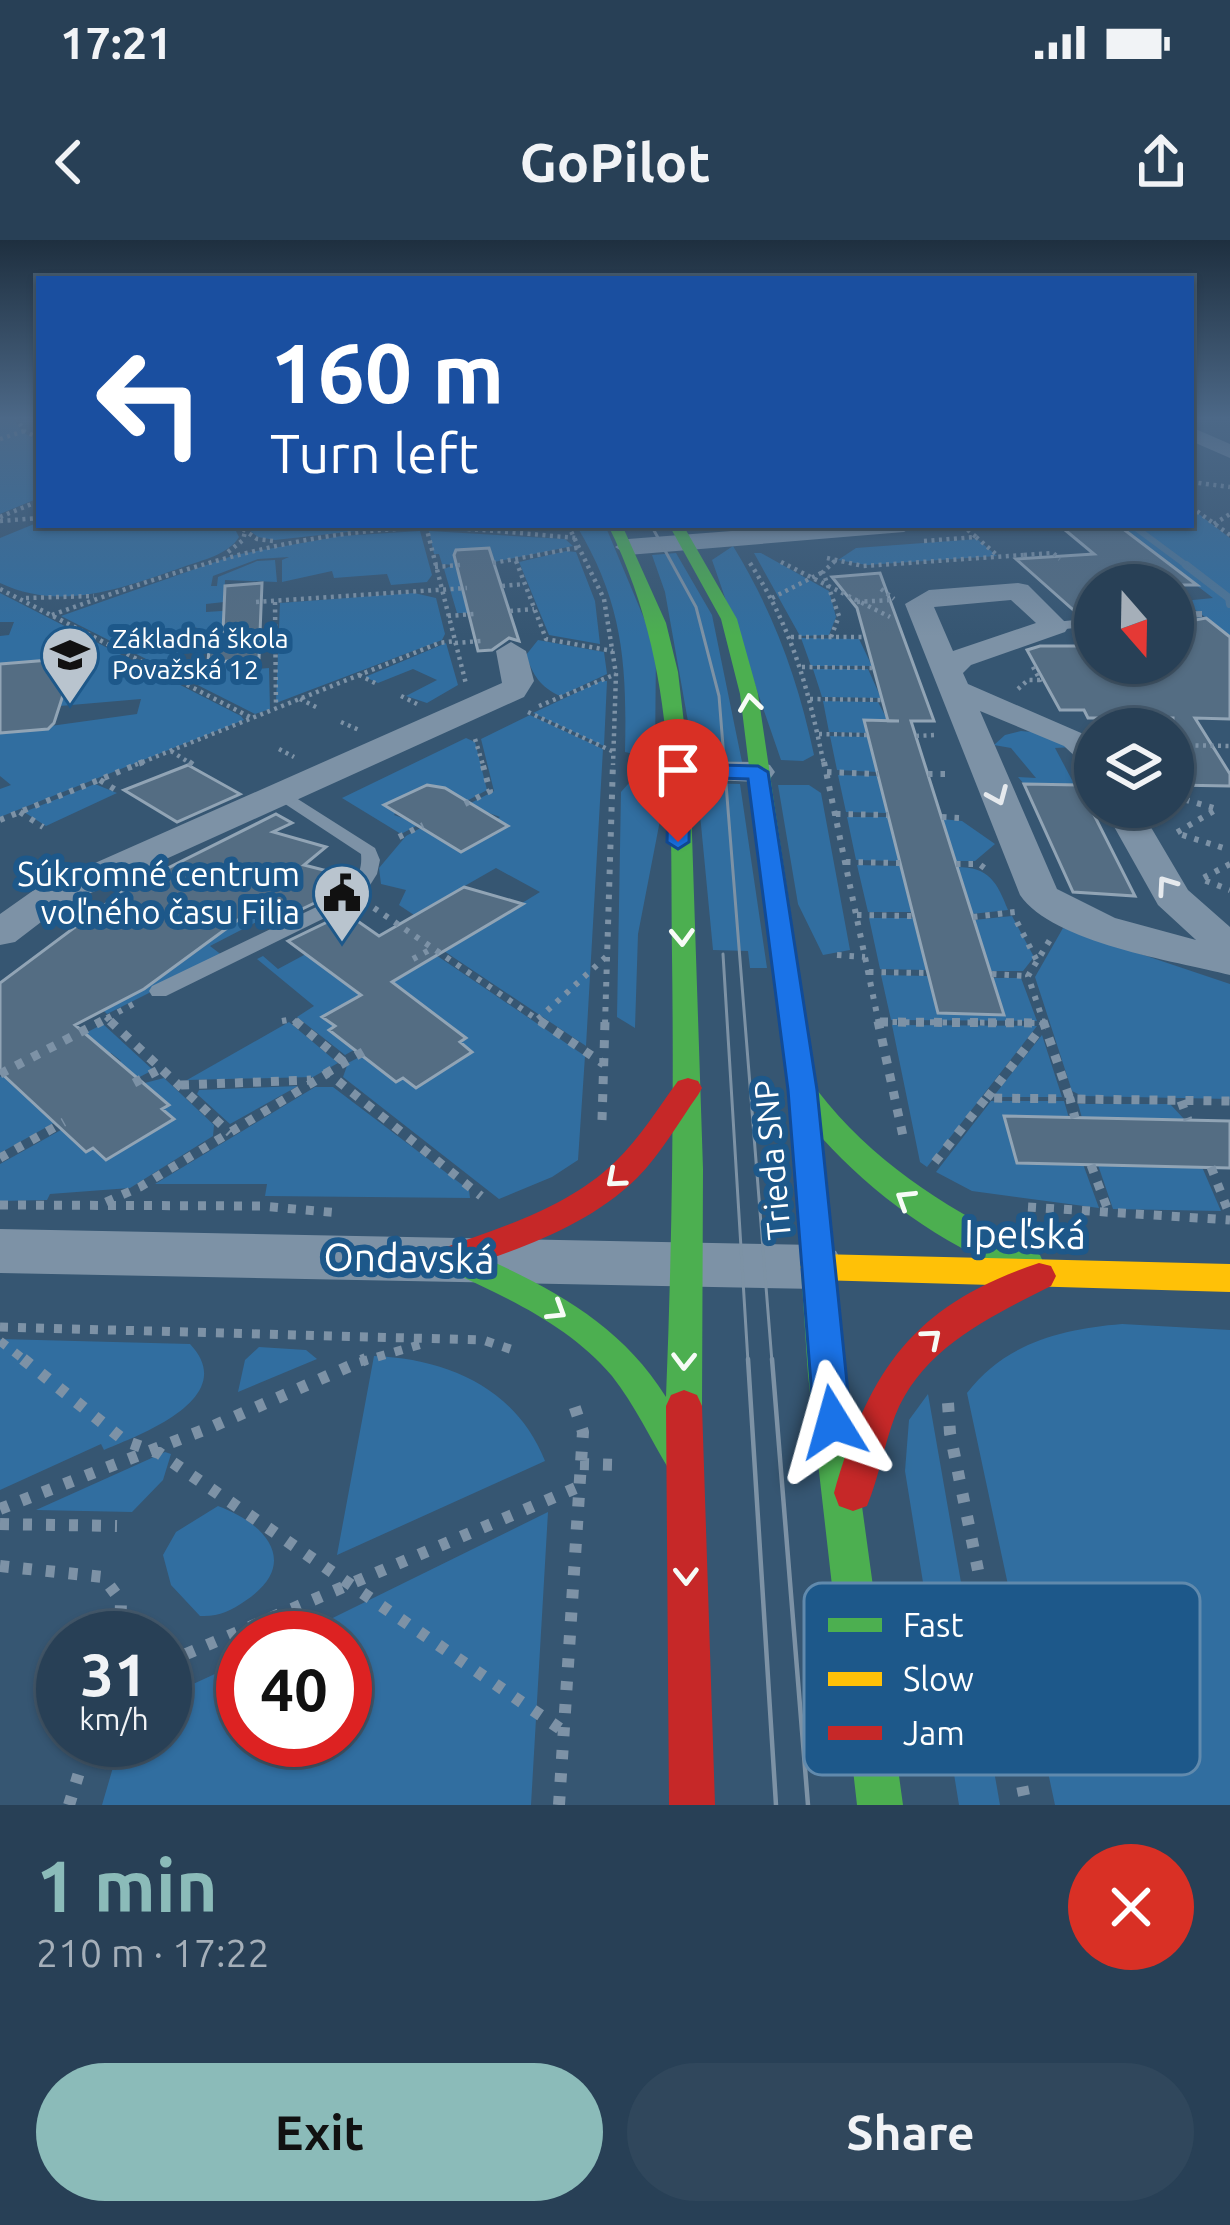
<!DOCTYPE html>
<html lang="en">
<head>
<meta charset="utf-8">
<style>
  :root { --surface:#284056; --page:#30475c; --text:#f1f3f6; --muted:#a5afb9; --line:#44596c; --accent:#8bbbb9 }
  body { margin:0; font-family:Ubuntu,sans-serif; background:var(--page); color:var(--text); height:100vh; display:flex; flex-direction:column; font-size:45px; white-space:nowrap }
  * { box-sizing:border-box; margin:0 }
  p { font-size:39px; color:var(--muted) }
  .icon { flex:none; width:66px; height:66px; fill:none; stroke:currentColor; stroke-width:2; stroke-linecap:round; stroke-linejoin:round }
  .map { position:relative; height:1565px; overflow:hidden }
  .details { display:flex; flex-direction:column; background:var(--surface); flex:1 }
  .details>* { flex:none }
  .banner { position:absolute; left:36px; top:36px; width:1158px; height:252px; border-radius:0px; box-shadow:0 3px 9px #0004,0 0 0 3px var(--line); background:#1a4fa0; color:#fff; overflow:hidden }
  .needle { width:78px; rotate:160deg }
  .fabs { position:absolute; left:1074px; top:324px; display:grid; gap:24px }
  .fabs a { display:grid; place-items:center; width:120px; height:120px; border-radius:50%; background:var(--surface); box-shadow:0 3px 9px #0004,0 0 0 3px var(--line); font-size:60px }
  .speed { position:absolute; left:36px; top:1371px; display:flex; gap:24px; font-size:60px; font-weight:700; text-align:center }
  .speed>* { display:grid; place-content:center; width:156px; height:156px; border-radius:50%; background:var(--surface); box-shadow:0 3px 9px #0004,0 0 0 3px var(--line); line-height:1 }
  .speed small { font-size:30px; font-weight:400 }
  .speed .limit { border:18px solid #d22; background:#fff; color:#111 }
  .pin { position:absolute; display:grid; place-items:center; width:102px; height:102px; color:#fff; margin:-123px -51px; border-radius:50% 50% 50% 0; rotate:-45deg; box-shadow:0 0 12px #0007 }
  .pin .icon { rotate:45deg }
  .me { position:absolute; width:132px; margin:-66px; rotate:352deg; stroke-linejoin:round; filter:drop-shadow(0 0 9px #0008) }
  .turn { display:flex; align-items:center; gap:42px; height:252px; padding:0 36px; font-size:54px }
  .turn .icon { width:156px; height:156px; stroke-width:2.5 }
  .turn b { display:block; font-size:84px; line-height:102px }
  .round { display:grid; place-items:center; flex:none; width:126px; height:126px; border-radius:63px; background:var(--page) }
  .head { display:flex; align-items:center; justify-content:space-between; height:204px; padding:0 36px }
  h1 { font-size:72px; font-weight:700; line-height:90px; color:var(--accent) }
  .action { display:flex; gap:24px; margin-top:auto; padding:24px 36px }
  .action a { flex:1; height:138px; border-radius:72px; background:var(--accent); color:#111; font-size:48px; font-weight:700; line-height:138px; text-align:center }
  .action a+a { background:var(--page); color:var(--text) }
  .status { display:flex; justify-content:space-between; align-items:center; height:84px; padding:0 60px; background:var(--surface); direction:ltr }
  .status svg { height:33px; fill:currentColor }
  header { display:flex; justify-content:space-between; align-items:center; height:156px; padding:0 36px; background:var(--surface); font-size:54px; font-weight:700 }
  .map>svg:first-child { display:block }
  .green { fill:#316ea0 }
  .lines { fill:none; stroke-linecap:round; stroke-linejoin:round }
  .stream-far1 { stroke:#4d7699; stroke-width:6 }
  .stream { stroke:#4d7699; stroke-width:8 }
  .building { fill:#546d83; stroke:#91a4b5; stroke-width:3 }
  .path-far3 { stroke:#7d92a6; stroke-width:4.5; stroke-dasharray:3 4.5; stroke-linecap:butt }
  .path-far2 { stroke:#7d92a6; stroke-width:6; stroke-dasharray:4.5 8; stroke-linecap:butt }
  .path-far1 { stroke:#7d92a6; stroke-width:9; stroke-dasharray:8 10; stroke-linecap:butt }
  .path { stroke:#7d92a6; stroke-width:12; stroke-dasharray:9 14; stroke-linecap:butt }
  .lane { fill:#7d92a6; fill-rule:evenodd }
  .street { fill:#7d92a6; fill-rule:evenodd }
  .fast { fill:#4caf50; fill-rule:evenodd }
  .slow { fill:#ffc107; fill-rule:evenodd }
  .jam { fill:#c62828; fill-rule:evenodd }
  .tram-far1 { stroke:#7d92a5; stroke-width:3 }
  .tram { stroke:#7d92a5; stroke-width:4.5 }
  .oneway { stroke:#f6fbf6 }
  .oneway2 { stroke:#e5e9ed }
  .route { fill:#1a73e8; stroke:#114b97; stroke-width:3 }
  .labels { text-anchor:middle; stroke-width:12; stroke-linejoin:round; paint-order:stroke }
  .far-poi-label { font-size:27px; fill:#fff; stroke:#1d588a; text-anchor:start }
  .poi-label { font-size:33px; fill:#fff; stroke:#1d588a; text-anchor:end }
  .street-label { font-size:33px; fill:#fff; stroke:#1d588a }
  .near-street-label { font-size:39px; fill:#fff; stroke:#1d588a }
  .key { fill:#1d588a; stroke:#618aad; stroke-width:3 }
  .key-label { font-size:33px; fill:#fff }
</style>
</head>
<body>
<div class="status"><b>17:21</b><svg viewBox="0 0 49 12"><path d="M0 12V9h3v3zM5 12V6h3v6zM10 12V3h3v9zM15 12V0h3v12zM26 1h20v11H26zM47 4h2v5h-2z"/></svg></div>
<header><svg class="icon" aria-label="back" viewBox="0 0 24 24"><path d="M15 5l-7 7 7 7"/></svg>GoPilot<svg class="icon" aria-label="share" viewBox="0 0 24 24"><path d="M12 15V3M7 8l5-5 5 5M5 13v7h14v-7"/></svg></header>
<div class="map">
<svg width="1230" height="1565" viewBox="0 0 1230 1565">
  <rect width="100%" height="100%" fill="#365672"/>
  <path class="green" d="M0,177h13l9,15 17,9v57l-39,16z
    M1191,268l39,30v109h-57v-27l32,-3 -22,-16 30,-3 -95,-73h73z
    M39,282l194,3 6,12c-11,18 -37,23 -56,30 -60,21 -122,45 -183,16v-45z
    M242,285h170l-137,15 -17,-3z
    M576,285h29l51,122 -1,112 -30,-7c2,-88 -2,-150 -49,-227z
    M420,291l12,44 -5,7 -36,3 -4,-11 -53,4 -2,-7 -50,11v-22l7,-3 -31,2 -45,17 -2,10h6l1,-9 39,-16 18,-1 2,22 -52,-2 -1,22 -18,2v8l47,-3 -13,18 -36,3 -17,-5 -3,15 -12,1 1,-11 -16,1 -1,11 25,11v16l10,-6 44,-3 -1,11 35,-3 1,41 -15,5 -194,-98 174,-61 106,-19z
    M429,291l136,8 8,7 -79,16 -6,-14 -31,2 -3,6 6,8 -5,2 4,11h5l-2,12 6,3 5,21h-16l-13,-44 10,-4 -12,-1 -3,-10h-5z
    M977,299l20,17 -130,9 -29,-5 18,-12z
    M733,306c41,67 65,133 81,209l-11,6 -22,-1 -69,-200z
    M566,311l10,1 19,49 5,43 -51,-9 -30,-73z
    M676,313l36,62 30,147 -47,-1 -30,-169 -13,-37z
    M754,313h7l68,38 7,26 -7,18 -29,1z
    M0,353l241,123 3,4 -244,97v-28l11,-4 -11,-9v-43l137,-19 4,-15 -128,11 -13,-31 75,-20 -75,5v-28l9,-1 5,-13h-14z
    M414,353l22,5 9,36 -3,6 -166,63 4,-100z
    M801,398l58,1 13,27h-61z
    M538,400l66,12 3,22 -47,22c-20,-9 -27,-21 -34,-41z
    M446,403l12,42 -31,18 -21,-7 31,-16 -24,-11 -35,14 -13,-6z
    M813,429h55l13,29 -59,-1z
    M601,441h6l-3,65 -71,-33z
    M823,461l55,1 10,19h-23l3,12 -39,-1z
    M530,475l73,34 -17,297 -142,-95 96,-59 -44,-24 -82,47 -15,-10 7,-15 -25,-6 -2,-16 27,-32 18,-10 25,19 5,-3 12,7 41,-22 -11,-7 4,-3 -33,-12 27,-14 -13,-52z
    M1021,491l23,2 29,14 -18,1 17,32 23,5 -71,-1 -6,-7 18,1 -25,-30 -17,-3 11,-10z
    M830,496l38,1 10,35 -41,-2z
    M466,498l9,4 12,48 -24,13 -36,-18 -41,19 11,7 -3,4 26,9 -19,10 -59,-36z
    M838,535l41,1 9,37 -42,-1z
    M661,542l1,28 -24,124 -3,94 -18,-11 4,-225 8,-9z
    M697,543l43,1 27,184h-17l-2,-17 -35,-1z
    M95,544l22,9 -71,33 -22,-14z
    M778,545h31l12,8 29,157 -27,5 -25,-51z
    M847,577h42l11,44 -44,-1z
    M942,579l20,2 33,23 -20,17h-19z
    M857,625l44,1 11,46h-44z
    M957,627c32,0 40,15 51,43l-36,4z
    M285,643l53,13 -17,9 -14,-9 -97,50 13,10 -116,58 -3,-3 82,-52z
    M1012,676l22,41 -11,14h-33l-16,-51z
    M869,678h45l13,52 -47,-1z
    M1063,688l167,56v115l-148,-3 -10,-5 -37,-114z
    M433,713l152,103 -7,104 -26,17 -53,22 -156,-122 5,-14 21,-11 26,30 8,-4 13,10 56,-36 -12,-10 5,-5 -83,-54z
    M306,714l55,41 -38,22 12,9 -5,5 31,15 -16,9 -48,-38 17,-11 -57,-47 6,-3 15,13z
    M881,735l47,1 10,37 65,2 -10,-37h28l16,43 -146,-1z
    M289,782l49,41 -25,14 -126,3z
    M103,784l50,46 -21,11 -17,-15 6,-5 -10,-8 -6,4 -44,62 -61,34v-76z
    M892,785l145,1 -110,141 -7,-5z
    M1042,795l20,62h-69z
    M164,838l50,47 -1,11 -83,52 -80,6 -3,6 -47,1v-37l68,-38 12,11 -6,5 12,10 7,-4 13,12 68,-41 -37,-34z
    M298,846l-68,38 -33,-30 2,-4z
    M315,847h18l136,103 1,8 -205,-2 2,-12h-112z
    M991,861h73l5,17 -52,45 66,1 16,44 -127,-17 -36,-19z
    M1078,864h92l15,16 -103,-2z
    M1098,925l104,2 19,44 -108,-2z
    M1122,1084l108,6v475h-175l-88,-412c38,-50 95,-64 155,-69z
    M0,1099l190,5c51,54 -50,91 -86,106l-3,-6 -101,46z
    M259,1107l47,3 11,9 -79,33 7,-32z
    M374,1116c74,3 142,32 171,105l-208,94z
    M928,1154l72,411h-41l-54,-334 4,-51z
    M165,1212l6,2 -8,26 -31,32 -96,-2z
    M218,1266c49,18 83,58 27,95 -14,10 -27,16 -45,15l-29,-31 -8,-30 13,-23z
    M548,1272l-17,293h-429l19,-65h44v-43l78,-36v79h102v-102h-53z"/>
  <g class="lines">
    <path class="stream-far1" d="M1132,285l58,43"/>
    <path class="stream" d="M1186,325l43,33 1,6"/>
  </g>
  <path class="building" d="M1059,285h59l79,60h-102v29l-16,1 -63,-56 78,-5z
    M489,308l30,93 -10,-3 -17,12 -14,1 -24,-96 2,-5z
    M880,333l54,148h-23l93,294 -66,-2 -74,-293 35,1h-11l-31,-113 -25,-31z
    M262,343l-3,75 -51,5 2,-31 13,-1 2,-45z
    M1206,378l24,19v82l-35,-1 35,56v12l-57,-1v-67h-85l-4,-8h-24l-33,-60 13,-4h55v17h78v-39z
    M75,418l-21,65 -6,6 -48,4v-69z
    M188,525l52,29 -63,28 -53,-32z
    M1024,544l55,1 56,111 -62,-4z
    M427,545l18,3 63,38 -47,26 -77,-47z
    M276,574l16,9 -19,9 53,15 -22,18 47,12 -18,17 -66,32 -18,-14 -105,77 -69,36 94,80 -7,4 12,10 -68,41 -13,-12 -7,4 -86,-80v-89l126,-94z
    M464,647l59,17 -131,78 74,56 -6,4 12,10 -56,36 -13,-10 -7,4 -67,-52 6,-4 -13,-9 39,-22 -73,-54 58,-28 33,23z
    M1004,876l226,5v47l-213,-5z"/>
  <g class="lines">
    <path class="path-far3" d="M16,177l8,14 15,7
      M0,199l24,-8
      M1191,242l39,5
      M1191,267l39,28
      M0,277l39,-16
      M0,281l39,-3
      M1214,284l16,-10
      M237,285l20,14 16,2
      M568,285l36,74 12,75 -3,91
      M426,286l40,158
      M976,297l22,19
      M924,301l52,-4 -14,-12
      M228,312l15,-12 2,-8
      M1024,315l29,-2 7,6
      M827,318l36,8 161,-11 -3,-3
      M516,321l30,78 67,12
      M781,322l109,55
      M493,323l88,-16
      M750,323c43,67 58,125 74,202
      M435,327l25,-2
      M502,346l22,-2
      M0,349l252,129
      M881,349l13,10
      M26,358l68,-2
      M772,358l51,-26
      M256,362l211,-14
      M275,362l1,105
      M857,362l33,-2
      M510,371l24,-2
      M52,375c119,-43 240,-84 368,-87 52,-1 105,6 157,10
      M448,376l26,-2
      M791,397h73
      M831,397l8,-21 -16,-44 14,-13
      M455,403l26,-2
      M802,427l70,1
      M359,435l18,9
      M1018,449l10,-9h12l-9,-17
      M401,456l16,8
      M300,459l18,9
      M810,459l72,1
      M539,466l77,-32
      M528,472l86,40
      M1169,479l16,25
      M341,482l18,8
      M819,494l49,1
      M916,496l20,-1
      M475,499l8,26
      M1173,505l57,1
      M279,509l15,8
      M171,511l22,14
      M135,525l304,-122 16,-2"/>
    <path class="path-far2" d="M189,522l4,3
      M824,522l55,262
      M827,532l51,2
      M928,534h21
      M100,540l19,12
      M1173,556l44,13 -41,24 54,17
      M465,564l25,-13 -8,-29
      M20,572l23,15
      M836,574l52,1
      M942,577l19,1
      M0,580l143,-58
      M399,597l24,-12
      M846,622l54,1
      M956,624h23l11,8
      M1230,624l-29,15 29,11
      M374,668l170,116
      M857,675l56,1
      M973,677l42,-5
      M1017,682l20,39
      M837,715l28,2
      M413,719l20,-11
      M869,732l59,1
      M992,734l36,2
      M106,777l7,7
      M538,779l70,-64
      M282,781l11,-2 5,5
      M880,782l165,1
      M96,784l41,-22
      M605,784l8,-262
      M1044,784l-16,-48 23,-38"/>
    <path class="path-far1" d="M110,781l120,112
      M295,781l50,42
      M540,781l64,43
      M878,781l25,115
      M1043,781l27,78 160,2
      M880,782l165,1
      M0,834l102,-53
      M325,834l41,-24
      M134,843l28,-15
      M181,845l130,-5
      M987,858l57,-74
      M1181,861l7,19
      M602,880l3,-99
      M0,918l64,-36
      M935,922l51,-64 84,1 5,19
      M1091,925l18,48
      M1211,927l19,49
      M106,962l34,-15 188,-114 153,123
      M0,965l261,1 78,7
      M1028,967l202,13
      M0,1087l483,13 30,10
      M0,1101l27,21
      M360,1122l69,-20"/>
    <path class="path" d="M23,1119l102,82 34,12 403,277
      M948,1163l2,30 76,372
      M580,1224l37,1
      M0,1269l209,-81 157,-69
      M0,1284l117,2
      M0,1326l103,11 18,24 -1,37
      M165,1423l413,-176
      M69,1565l20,-65
      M559,1565l24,-373 -10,-30"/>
    <path class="lane" d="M1202,371v6l-29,3v-8z
      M1095,378v8l-40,4 -7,-4 7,-4z
      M282,549l93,59 5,12 -3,14 -10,16 -18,16 -183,90h-14l-3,-5 3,-5 183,-88c17,-12 28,-22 26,-44l-85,-56 -2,-4z"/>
    <path class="street" d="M1191,187l39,17v14l-39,-17z
      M811,285h105l-12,7 -276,23 -13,-8 13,-8z
      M1018,343l10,2 41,41 -4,6 -94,33 -8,8 5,11 127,55v28l-12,-3 -19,-18 -84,-35 77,178 58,29 81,22 -38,-35 -55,-98h36l49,83 42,37v48c-55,-14 -177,-32 -210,-80l-115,-291 24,-14zM1011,360l25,23 -83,28 -19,-44z
      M511,402l15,9 8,30 -10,16 -462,209 -47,36 -15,3v-31l34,-24 468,-207 -6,-32z
      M679,521l79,1 12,3 5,7 -5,7 -12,3 -91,-4 -5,-7 5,-7z
      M0,989l817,16 19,6 9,16 -9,16 -19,6 -817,-16z"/>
    <path class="fast" d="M608,285h14l44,98 12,49 12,102 13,395 -1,237 -5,11 -16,4 21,38 -6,12 -13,5 -13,-5c-19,-31 -35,-66 -58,-95 -45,-53 -109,-80 -171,-109l-4,-9 4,-9 12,-4 12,4c80,36 153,71 201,148 6,-147 8,-294 6,-441 -2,-157 7,-286 -64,-431z
      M669,285h14l54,94 21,75 59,396c60,78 137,122 223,165l4,9 -4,9 -12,4c-76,-25 -153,-80 -206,-139l22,237 59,430h-46l-49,-430 -19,-285 -49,-396 -19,-75z"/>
    <path class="slow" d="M817,1014l413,10v28l-413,-12 -12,-4 -5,-9 5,-9z"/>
    <path class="jam" d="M688,838l10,3 4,7 -4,7c-20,28 -37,59 -61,83 -50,49 -120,72 -184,93l-12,-4 -4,-9 4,-9c61,-22 126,-41 174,-87 25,-24 43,-54 63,-81z
      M1039,1023l12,3 5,10 -5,10c-61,31 -129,62 -156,130 -11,29 -16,61 -28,90l-14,5 -14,-5 -5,-13c35,-123 79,-188 205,-230z
      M684,1150l13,5 5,11 13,399h-46l-3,-399 5,-11z"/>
    <path class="tram-far1" d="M651,285l45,82 23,89 53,666
      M723,714l25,408"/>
    <path class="tram" d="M748,1119l28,446
      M772,1119l36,446"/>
  </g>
  <defs><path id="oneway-chevron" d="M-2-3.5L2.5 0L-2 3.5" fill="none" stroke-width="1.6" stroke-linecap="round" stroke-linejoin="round" transform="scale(3)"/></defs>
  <g class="oneway">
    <use href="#oneway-chevron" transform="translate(750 463) rotate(-98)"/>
    <use href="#oneway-chevron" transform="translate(682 697) rotate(88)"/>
    <use href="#oneway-chevron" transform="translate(615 939) rotate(139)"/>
    <use href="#oneway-chevron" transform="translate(905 959) rotate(-148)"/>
    <use href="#oneway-chevron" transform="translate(557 1071) rotate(32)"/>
    <use href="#oneway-chevron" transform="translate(932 1098) rotate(-40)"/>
    <use href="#oneway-chevron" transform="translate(684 1121) rotate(91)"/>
    <use href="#oneway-chevron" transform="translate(686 1336) rotate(89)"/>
  </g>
  <g class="oneway2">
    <use href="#oneway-chevron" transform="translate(998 556) rotate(67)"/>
    <use href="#oneway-chevron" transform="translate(1166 645) rotate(-125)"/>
  </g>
  <linearGradient id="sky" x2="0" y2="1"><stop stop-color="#1e2f3f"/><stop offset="0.45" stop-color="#4c6887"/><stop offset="1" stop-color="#4c6887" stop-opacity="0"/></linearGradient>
  <rect width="1230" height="396" fill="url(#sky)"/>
  <path class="route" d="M680,524l78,2 10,6 49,318 34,332 -5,12 -13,4 -13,-4 -6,-12 -26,-332 -40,-311 -58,-2 -1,65 -11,7 -11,-7 2,-71z"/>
  <defs>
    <g id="school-pin" transform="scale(3)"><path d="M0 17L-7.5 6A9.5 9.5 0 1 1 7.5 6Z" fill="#b9c4ce" stroke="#1d588a"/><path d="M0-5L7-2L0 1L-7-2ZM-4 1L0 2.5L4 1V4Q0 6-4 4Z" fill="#111"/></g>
    <g id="civic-pin" transform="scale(3)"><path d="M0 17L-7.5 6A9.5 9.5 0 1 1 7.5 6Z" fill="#b9c4ce" stroke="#1d588a"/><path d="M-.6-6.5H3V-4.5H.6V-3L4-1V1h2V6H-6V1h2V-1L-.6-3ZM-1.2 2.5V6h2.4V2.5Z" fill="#111"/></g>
  </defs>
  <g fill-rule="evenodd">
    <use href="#school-pin" x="70" y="415"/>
    <use href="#civic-pin" x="342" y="653"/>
  </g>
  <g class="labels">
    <g class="far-poi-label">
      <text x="112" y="408">Základná škola<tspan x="112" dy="31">Považská 12</tspan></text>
    </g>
    <g class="poi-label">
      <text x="300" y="646">Súkromné centrum<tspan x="300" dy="38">voľného času Filia</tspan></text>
    </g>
    <g class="street-label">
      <text transform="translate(772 920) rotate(-95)" y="12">Trieda SNP</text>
    </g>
    <g class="near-street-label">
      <text transform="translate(1025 994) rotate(1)" y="14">Ipeľská</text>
      <text transform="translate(409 1018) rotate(1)" y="14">Ondavská</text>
    </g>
  </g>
  <rect x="804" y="1343" width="396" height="192" rx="18" class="key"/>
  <rect x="828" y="1378" width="54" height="14" fill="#4caf50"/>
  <rect x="828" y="1432" width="54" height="14" fill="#ffc107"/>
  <rect x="828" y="1486" width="54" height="14" fill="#c62828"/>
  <g class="key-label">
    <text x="903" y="1397">Fast</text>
    <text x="903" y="1451">Slow</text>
    <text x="903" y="1505">Jam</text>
  </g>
</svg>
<div class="fabs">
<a><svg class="needle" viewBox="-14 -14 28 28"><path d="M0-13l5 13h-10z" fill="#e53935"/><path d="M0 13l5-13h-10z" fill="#a5afb9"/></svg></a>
<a><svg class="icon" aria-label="layers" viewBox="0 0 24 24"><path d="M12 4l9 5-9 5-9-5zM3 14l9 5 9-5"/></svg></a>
</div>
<div class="speed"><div>31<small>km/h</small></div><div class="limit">40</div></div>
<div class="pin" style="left:678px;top:602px;background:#d93025"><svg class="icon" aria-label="arrive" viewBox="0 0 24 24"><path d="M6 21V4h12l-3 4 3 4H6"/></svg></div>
<svg class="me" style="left:833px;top:1182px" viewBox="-20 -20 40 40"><path d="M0-17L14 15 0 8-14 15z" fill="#1a73e8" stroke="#fff" stroke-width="4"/></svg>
<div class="banner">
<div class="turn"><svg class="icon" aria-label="left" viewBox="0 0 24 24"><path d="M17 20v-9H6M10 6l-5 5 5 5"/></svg><div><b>160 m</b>Turn left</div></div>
</div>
</div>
<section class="details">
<div class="head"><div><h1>1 min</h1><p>210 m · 17:22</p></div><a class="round" style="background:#d93025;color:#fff"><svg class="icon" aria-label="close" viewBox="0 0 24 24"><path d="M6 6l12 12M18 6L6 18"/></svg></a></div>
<div class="action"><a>Exit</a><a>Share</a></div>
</section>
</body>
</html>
